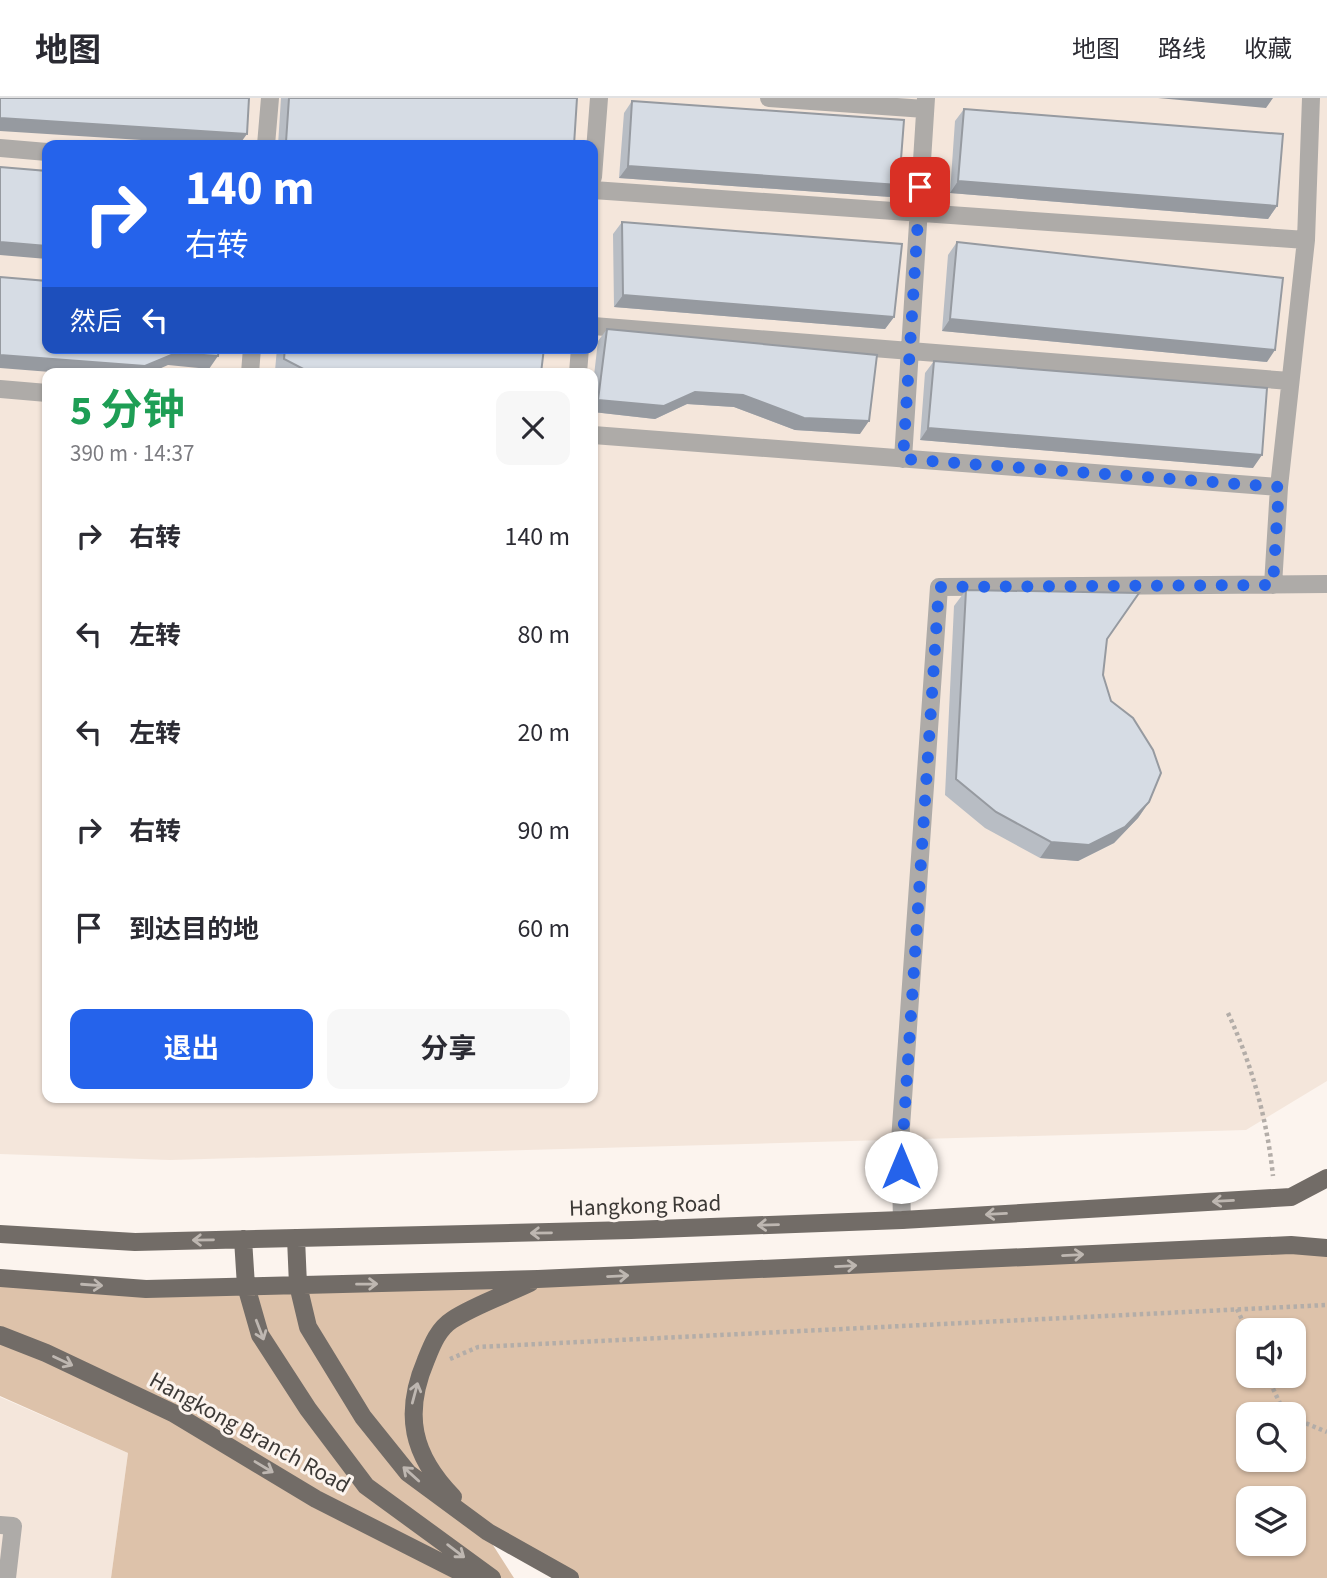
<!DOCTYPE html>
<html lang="zh">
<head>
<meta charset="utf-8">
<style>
  :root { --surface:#fff; --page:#f7f7f7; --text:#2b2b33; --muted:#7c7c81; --line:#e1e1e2; --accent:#2563eb }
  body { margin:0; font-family:"Source Sans 3","Noto Sans SC",sans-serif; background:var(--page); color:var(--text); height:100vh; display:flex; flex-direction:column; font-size:26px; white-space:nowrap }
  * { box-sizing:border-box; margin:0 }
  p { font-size:23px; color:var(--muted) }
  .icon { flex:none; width:38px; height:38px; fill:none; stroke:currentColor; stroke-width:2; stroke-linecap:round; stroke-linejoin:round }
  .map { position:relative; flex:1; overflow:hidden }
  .drawer { position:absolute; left:42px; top:270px; width:556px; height:735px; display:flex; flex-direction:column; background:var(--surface); border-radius:14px; box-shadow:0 2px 5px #0004 }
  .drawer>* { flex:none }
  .banner { position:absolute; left:42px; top:42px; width:556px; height:214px; border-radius:14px; box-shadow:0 2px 5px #0004; background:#2563eb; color:#fff; overflow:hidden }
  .tools { position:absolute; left:1236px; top:1220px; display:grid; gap:14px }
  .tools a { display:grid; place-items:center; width:70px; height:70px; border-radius:14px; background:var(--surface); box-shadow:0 2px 5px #0004; font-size:35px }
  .pin { position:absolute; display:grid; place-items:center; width:60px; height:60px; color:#fff; margin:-30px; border-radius:14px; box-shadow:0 4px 10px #0006 }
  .me { position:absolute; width:77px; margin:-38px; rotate:0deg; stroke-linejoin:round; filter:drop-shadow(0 0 5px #0008) }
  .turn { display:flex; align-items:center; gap:24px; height:147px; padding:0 28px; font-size:32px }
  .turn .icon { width:91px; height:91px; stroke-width:2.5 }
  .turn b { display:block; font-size:49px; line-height:60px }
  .then { display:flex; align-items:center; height:66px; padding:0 28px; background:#0003; gap:14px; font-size:26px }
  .round { display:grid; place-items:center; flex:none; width:74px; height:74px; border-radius:14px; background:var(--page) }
  .overview { display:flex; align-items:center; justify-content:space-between; height:119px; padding:0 28px }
  h1 { font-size:42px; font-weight:700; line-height:52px; color:#1e9e55 }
  .button { display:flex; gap:14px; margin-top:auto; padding:14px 28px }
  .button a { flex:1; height:80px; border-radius:14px; background:var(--accent); color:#fff; font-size:28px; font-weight:700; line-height:80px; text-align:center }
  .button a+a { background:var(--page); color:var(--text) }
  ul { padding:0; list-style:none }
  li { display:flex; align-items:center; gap:21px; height:98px; padding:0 28px }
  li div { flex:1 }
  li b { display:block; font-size:26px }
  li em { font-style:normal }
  header { display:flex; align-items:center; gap:42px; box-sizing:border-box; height:98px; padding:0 35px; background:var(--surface); border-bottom:2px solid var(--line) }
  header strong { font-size:33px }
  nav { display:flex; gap:38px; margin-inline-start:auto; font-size:24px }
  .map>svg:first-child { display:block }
  .built { fill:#f4e6db; fill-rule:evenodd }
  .green { fill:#ddc2aa; fill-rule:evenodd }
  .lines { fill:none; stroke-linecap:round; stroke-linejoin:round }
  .path { stroke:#b3ada8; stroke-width:4.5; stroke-dasharray:3.5 3.5; stroke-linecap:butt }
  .minor { stroke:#aeaba8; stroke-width:18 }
  .major { stroke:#726c67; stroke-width:18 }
  .wall { fill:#b8bdc4 }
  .shaded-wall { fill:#969aa0 }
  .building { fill:#d6dce4; stroke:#969aa0; stroke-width:2 }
  .oneway { stroke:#beb7b1 }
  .route { stroke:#2563eb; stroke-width:12; stroke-dasharray:0 21.6 }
  .labels { text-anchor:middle; stroke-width:6; stroke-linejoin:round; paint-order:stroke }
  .street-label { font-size:23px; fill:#3c3936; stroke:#fcf4ee }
</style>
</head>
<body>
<header>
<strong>地图</strong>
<nav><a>地图</a><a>路线</a><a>收藏</a></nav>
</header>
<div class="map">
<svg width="1327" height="1480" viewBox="0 0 1327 1480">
  <rect width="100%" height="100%" fill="#fcf4ee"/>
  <path class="built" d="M0,0h1327v983l-81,49 -1076,30 -170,-6zM47,47h546v203h-546zM47,275h546v724h-546z
    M0,1299l128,56 -17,125h-111z"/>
  <path class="green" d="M1327,1150v330h-757l-88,-50 32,50h-403l17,-125 -128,-57v-118l146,11zM1248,1232h45v46h-45zM1248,1316h45v46h-45zM1248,1400h45v46h-45z"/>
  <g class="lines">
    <path class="path" d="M1228,915c24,52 39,106 45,163
      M1237,1211l11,24
      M450,1261l28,-12 849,-42
      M1267,1278l18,38
      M1293,1320l34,14"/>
    <path class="minor" d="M769,0l156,11
      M266,47l4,-47
      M0,50l47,4
      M593,79l6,-79
      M593,92l713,50
      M593,228l697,55
      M250,275l2,-25
      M578,275l2,-25
      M0,291l47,4
      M593,337l686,52 27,-247 5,-142
      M903,361l23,-361
      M1273,487l6,-98
      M902,1122l-2,-79 39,-554 388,-3
      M0,1427l13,1 -6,52"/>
    <path class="major" d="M0,1136l135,8 496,-12 271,-10 389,-23 36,-19
      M296,1140l2,47 10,42 55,90 45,56 80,59 82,46
      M243,1141l3,47 14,49 48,74 58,77 126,92
      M0,1180l146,11 392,-10 753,-34 36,3
      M0,1237l46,18 127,60 143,86 156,79
      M453,1399c-41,-42 -50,-83 -27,-137 6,-15 12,-31 26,-40 23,-15 53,-25 78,-37"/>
  </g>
  <path class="wall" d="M281,0h296l-3,47h-296z
    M632,3l259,96 -272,-19 5,-65z
    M964,11l313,97 -9,13 -318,-26 5,-72z
    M622,124l272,95 -9,12 -271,-22 -1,-73z
    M957,144l310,120 -325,-31 6,-76z
    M607,231l253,105 -65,-4 -61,-23 -47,-3 -32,15 -62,-7v-28l5,-43z
    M277,250h267l-3,25h-263l-3,-2z
    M934,263l319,107 -333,-28 5,-67z
    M966,492l141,49 -4,36 8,26 38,101 -11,16 -24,25 -36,18 -38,-3 -55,-30 -40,-33 9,-189z"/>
  <path class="shaded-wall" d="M1158,0h115l-7,10z
    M0,20l247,16 -8,11h-19l-220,-14z
    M286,44l45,3h-48z
    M628,68l271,19 -8,12 -272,-19z
    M958,83l319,25 -9,13 -318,-26z
    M0,144l47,4v13l-47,-4z
    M623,197l271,22 -9,12 -271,-22z
    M950,221l325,31 -8,12 -325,-31z
    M176,255l42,3 -9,13 -41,-4 -18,8h-87l-63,-5v-13z
    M695,294l48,3 126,26 -9,13 -65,-4 -61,-23 -47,-3 -32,15 -62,-7v-5l5,-7z
    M928,330l334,27 -9,13 -333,-28z
    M1149,704l-11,16 -24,25 -36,18 -38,-3 11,-16z"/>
  <path class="building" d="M0,0h249l-2,36 -247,-16z
    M289,0h288l-3,47h-243l-45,-3z
    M632,3l272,19 -5,65 -271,-19z
    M964,11l319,25 -6,72 -319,-25z
    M0,69l47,4v75l-47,-4z
    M622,124l280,22 -8,73 -271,-22z
    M957,144l326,36 -8,72 -325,-31z
    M0,179l47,4v67h172l-1,8 -42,-3 -31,13 -145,-11z
    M607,231l270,26 -8,66 -65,-3 -61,-23 -48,-3 -31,14 -66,-6z
    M285,250h259l-3,25h-230l-27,-14z
    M934,263l333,27 -5,67 -334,-27z
    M966,492l173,3 -32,46 -4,36 8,26 22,17 20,32 8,23 -12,29 -24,25 -36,18 -38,-3 -55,-30 -40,-33z"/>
  <defs><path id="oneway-shaft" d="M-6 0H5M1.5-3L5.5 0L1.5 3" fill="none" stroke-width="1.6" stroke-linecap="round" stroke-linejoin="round" transform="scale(1.75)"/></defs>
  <g class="oneway">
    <use href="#oneway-shaft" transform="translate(1223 1103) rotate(177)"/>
    <use href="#oneway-shaft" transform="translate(996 1116) rotate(177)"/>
    <use href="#oneway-shaft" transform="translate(768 1127) rotate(178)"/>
    <use href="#oneway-shaft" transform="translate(541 1135) rotate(179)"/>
    <use href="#oneway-shaft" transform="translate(203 1142) rotate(179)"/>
    <use href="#oneway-shaft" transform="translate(1073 1157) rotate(-3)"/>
    <use href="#oneway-shaft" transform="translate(846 1168) rotate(-3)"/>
    <use href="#oneway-shaft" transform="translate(618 1178) rotate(-3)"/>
    <use href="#oneway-shaft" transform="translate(367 1186) rotate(-1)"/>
    <use href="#oneway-shaft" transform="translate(92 1187) rotate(4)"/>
    <use href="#oneway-shaft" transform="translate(260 1232) rotate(69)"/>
    <use href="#oneway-shaft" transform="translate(63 1263) rotate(25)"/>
    <use href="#oneway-shaft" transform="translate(415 1295) rotate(-75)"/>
    <use href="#oneway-shaft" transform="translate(264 1369) rotate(31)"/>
    <use href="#oneway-shaft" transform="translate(411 1376) rotate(-138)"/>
    <use href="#oneway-shaft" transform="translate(456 1453) rotate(37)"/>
  </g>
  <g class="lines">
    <path class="route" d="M901,1069l38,-580 334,-2 6,-98 -376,-28 17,-272"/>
  </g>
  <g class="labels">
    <g class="street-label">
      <text transform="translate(645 1107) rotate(-2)" y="8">Hangkong Road</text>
      <text transform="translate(250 1334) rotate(29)" y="8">Hangkong Branch Road</text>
    </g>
  </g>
</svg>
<div class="tools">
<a><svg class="icon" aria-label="sound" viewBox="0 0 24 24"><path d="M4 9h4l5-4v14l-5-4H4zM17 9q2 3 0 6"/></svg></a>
<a><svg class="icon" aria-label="search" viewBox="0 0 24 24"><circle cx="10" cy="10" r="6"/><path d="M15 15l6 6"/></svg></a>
<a><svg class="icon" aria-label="layers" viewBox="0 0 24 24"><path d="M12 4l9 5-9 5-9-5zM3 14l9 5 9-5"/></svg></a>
</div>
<div class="pin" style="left:920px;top:89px;background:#d93025"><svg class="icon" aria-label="arrive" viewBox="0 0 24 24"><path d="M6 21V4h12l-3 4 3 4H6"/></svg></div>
<svg class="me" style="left:901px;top:1069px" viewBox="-20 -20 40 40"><circle r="19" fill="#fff"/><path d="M0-13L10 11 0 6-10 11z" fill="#2563eb"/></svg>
<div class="banner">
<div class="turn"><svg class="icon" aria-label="right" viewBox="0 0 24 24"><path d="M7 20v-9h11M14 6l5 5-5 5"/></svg><div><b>140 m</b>右转</div></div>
<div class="then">然后<svg class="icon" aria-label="left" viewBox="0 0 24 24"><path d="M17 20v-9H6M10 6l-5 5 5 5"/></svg></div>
</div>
<section class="drawer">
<div class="overview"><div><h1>5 分钟</h1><p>390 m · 14:37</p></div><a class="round"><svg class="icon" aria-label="close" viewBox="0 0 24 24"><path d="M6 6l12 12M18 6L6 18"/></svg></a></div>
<ul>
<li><svg class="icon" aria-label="right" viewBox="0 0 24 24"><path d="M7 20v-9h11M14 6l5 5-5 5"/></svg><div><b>右转</b></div><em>140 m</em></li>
<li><svg class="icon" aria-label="left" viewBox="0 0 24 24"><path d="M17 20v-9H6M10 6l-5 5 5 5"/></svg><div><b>左转</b></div><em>80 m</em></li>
<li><svg class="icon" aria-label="left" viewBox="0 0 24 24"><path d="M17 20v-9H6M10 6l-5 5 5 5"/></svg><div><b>左转</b></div><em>20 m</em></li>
<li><svg class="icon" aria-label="right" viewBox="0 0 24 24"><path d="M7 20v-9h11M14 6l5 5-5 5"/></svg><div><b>右转</b></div><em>90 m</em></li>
<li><svg class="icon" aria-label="arrive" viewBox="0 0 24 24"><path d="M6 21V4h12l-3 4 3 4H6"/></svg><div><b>到达目的地</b></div><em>60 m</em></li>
</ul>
<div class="button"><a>退出</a><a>分享</a></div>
</section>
</div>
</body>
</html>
